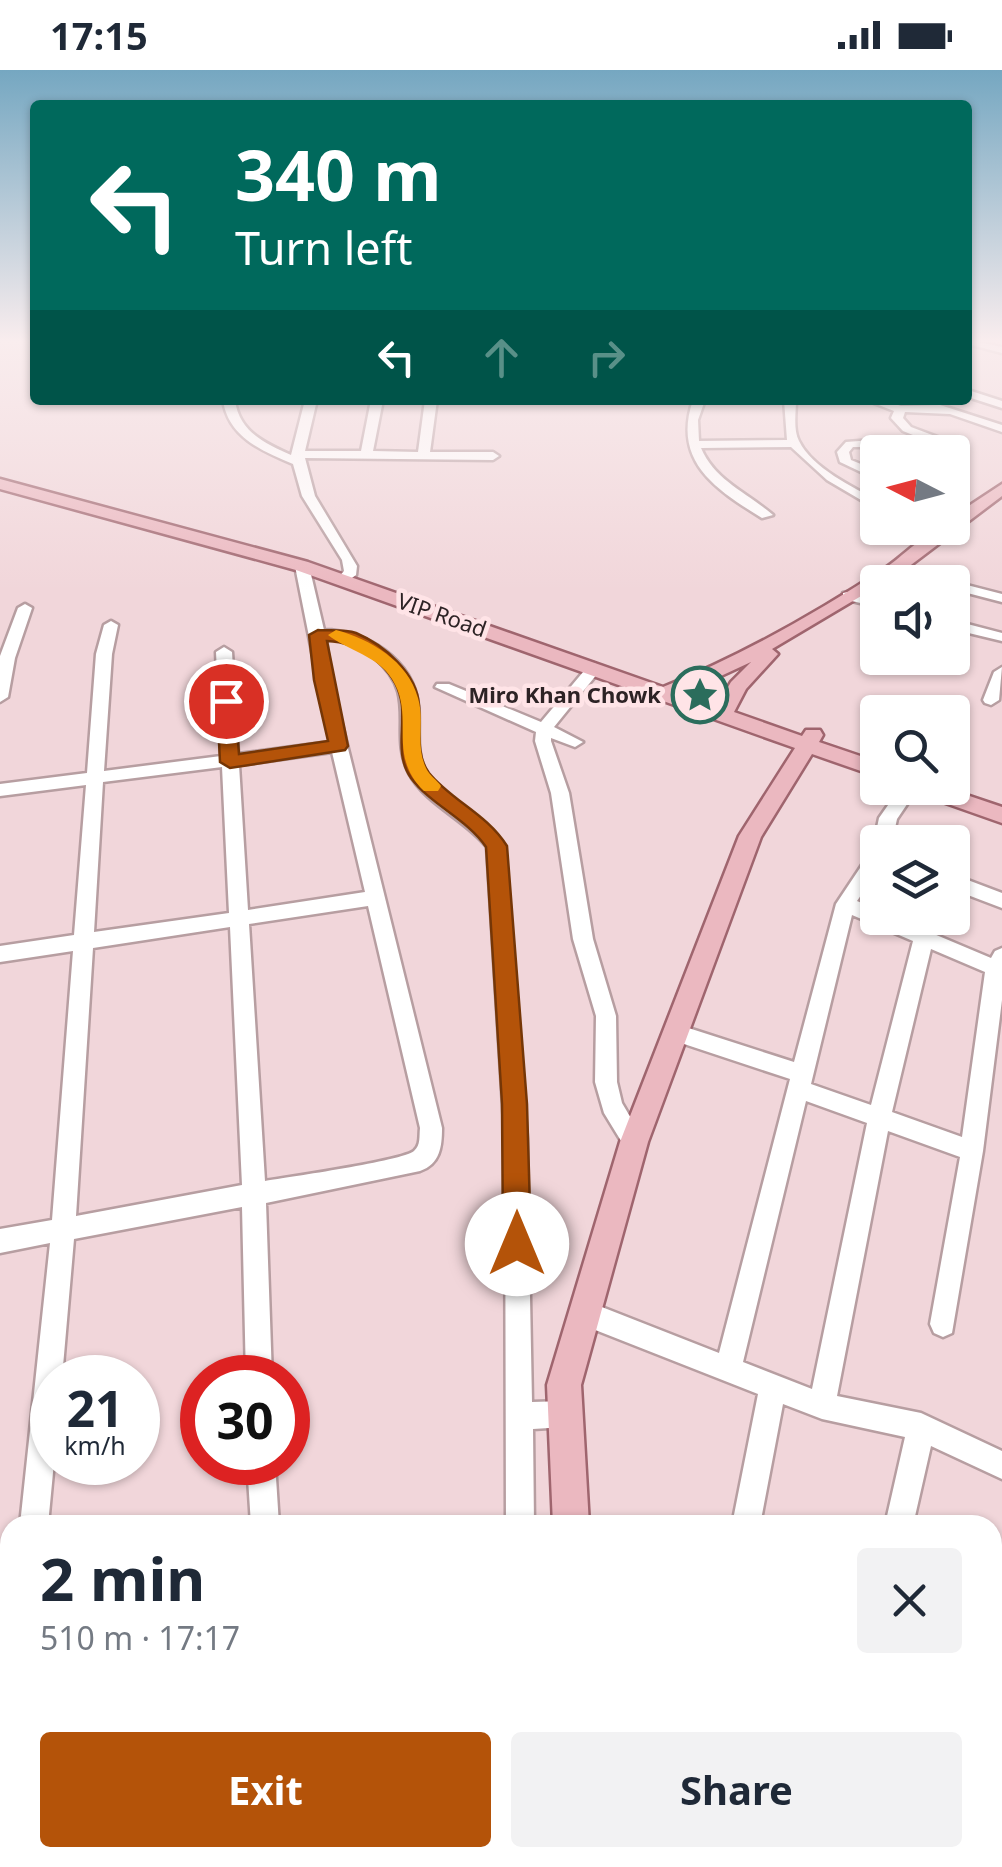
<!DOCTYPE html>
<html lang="en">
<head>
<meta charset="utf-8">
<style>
  :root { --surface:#fff; --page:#f2f2f3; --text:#1f2937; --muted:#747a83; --accent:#b45309 }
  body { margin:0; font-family:"Noto Sans",sans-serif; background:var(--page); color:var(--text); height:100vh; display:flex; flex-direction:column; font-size:38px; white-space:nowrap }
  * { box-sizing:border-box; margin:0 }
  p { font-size:32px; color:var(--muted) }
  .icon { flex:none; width:55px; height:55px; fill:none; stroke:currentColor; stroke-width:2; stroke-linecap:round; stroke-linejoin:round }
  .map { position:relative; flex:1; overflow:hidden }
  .panel { position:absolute; left:0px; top:1445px; width:1002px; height:352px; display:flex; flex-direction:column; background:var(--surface); border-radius:30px 30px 0 0; box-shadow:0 2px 8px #0004 }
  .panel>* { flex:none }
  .guide { position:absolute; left:30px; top:30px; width:942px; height:305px; border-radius:10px; box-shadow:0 2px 8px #0004; background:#00695c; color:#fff; overflow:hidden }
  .needle { width:65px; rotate:276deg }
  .controls { position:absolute; left:860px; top:365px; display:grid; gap:20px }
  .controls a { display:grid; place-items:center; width:110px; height:110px; border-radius:10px; background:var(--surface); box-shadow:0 2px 8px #0004; font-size:50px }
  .speed { position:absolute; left:30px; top:1285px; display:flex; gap:20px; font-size:50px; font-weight:700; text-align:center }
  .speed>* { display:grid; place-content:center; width:130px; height:130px; border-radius:50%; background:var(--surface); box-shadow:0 2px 8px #0004; line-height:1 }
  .speed small { font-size:25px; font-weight:400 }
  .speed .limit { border:15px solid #d22; background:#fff; color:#111 }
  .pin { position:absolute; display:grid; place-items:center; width:85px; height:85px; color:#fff; margin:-42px; border:5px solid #fff; border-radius:50%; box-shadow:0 2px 10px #0007 }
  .me { position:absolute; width:110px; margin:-55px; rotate:0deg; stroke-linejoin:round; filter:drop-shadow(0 0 8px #0008) }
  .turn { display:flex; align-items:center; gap:35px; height:210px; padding:0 40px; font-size:45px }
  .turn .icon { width:130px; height:130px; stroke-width:2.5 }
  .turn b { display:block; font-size:70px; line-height:85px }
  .lanes { display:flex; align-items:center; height:95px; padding:0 40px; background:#0003; justify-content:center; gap:50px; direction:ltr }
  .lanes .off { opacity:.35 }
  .round { display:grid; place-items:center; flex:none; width:105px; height:105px; border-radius:10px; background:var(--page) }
  .overview { display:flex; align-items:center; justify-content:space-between; height:170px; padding:0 40px }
  h1 { font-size:60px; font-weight:700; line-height:75px }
  .primary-button { display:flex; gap:20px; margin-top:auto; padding:20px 40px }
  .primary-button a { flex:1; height:115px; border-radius:10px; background:var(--accent); color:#fff; font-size:40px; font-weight:700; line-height:115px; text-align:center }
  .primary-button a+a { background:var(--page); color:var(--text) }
  .status { display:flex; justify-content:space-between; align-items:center; height:70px; padding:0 50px; background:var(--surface); direction:ltr }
  .status svg { height:28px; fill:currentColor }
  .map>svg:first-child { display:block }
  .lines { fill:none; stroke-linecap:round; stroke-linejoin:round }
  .minor-casing { stroke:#b79ea1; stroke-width:5 }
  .major-casing { stroke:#9f656e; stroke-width:5 }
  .minor { fill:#fff; fill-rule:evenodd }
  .major { fill:#ebb8c0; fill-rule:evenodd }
  .route { fill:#b45309; stroke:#753606; stroke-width:2.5 }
  .slow { fill:#f59e0b }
  .labels { text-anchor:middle; stroke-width:9; stroke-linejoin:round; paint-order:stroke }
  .far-street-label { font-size:22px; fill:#2d2325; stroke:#ffe4e7 }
  .far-poi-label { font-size:22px; font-weight:bold; fill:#2d2325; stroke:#ffe4e7; text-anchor:end }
</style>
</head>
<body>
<div class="status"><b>17:15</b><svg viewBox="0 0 49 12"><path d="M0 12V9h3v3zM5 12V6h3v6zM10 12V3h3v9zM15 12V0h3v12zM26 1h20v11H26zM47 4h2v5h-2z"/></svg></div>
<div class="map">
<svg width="1002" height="1797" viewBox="0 0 1002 1797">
  <rect width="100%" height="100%" fill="#f1d6da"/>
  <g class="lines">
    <g class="minor-casing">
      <path id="minor" d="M968,270l34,7v6l-34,-9z
        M968,320l34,11v7l-34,-11z
        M223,330h12c4,32 30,43 56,55l14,-55h12l-12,51h56l10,-51h12l-10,51 45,1 7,-52h12l-7,52h63l6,4 -6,4 -188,-2 10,38 42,70 -1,9 -14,10 -7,-4 9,-10 -2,-11 -40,-64 -9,-32c-31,-13 -65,-27 -70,-64z
        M693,330h12l-7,20 1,21 88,-1 -3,-40h12c0,13 -3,29 3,41 13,27 54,46 79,60v9l-51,-30 -36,-33 -90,1c14,33 47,45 72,67l-11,3c-47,-29 -90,-57 -69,-118z
        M866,330h17l18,6 39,-1 62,20v7l-52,-18 -45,-2 -2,6 8,9 48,18 2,3 -6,4 -52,-21 -12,-13 3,-7z
        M886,369l30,13h-16l-15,-5h-32l-4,5 2,8 27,11v9l-38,-18 -3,-10 9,-10z
        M912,458h16l16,9 -12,3z
        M302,492l7,4 15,64c42,0 89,30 94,75 3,22 -4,48 9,68 19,30 58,42 78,73l22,293 5,263 33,-1 10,3 3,10 -3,10 -10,3 -32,2 1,96h-28l-1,-386 -18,-292c-22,-28 -61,-42 -78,-74 -21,-41 11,-77 -34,-115 -15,-12 -29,-19 -49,-19l5,41 111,448c0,19 -2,36 -22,43l-154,32 6,175h-26l-4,-171 -168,32 -12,139h-10l2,84 -6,63h-28l30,-282 -50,10v-24l52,-9 21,-269 -73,11v-16l74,-11 12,-150 -86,11v-12l87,-11 9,-119 8,-29 7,-4 7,4 -6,29 -8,117 117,-15 -5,-104 8,-5 8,5 6,102 92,-12 -35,-176zM332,682l33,140 -117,18 -9,-145zM222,697l7,146 -135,19 9,-150zM368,836l52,222c-1,8 1,17 -6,23 -12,10 -125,26 -149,30l-16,-257zM230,857l12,258 -166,31 17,-268z
        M893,496l109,28v8l-50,-13v-7h-25l-39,-9v-6z
        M848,522l30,7v8l-35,-8v-6z
        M25,534l7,4 -17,50 -7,39 -8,5v-46l18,-48z
        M952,550l50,13v8l-50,-12z
        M594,593l8,5 -48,59 29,15 -8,5 -24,-9v3l18,52 24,146 23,77 1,66 5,21 23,39 -3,7 -8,3 -8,-3 -22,-36 -9,-31 1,-66 -23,-77 -22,-146 -16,-52 1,-9 -101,-45 2,-3h12l92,38 48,-57z
        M1002,597l-3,33 -8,5 -6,-2 -2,-3 11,-28z
        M900,718h18l-21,31 -5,23h-14l-1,5 -3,-5 5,-24z
        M878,779v21l-21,31 21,9v8h18l95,40 4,-7 7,-3v52l-19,151 -31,182 -9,4 -9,-4 -4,-9 30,-167 -72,-26 -51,265 84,17 81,38v28l-71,-33 -18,79h-28l20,-88 -83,-18 -39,-15 -23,121h-28l26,-131 -183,-72 -4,-9 4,-9 9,-4 135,53 71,-274 -121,-40 -4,-6 4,-6 7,-3 118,38 42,-158 36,-54zM852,845l61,26 -42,164 -60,-21zM931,879l54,23 -23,165 -70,-25zM806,1031l61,22 -55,266 -69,-27z
        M952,804l50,19v15l-50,-19z
        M247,1392h28l4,63h-28z
        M10,1646v32l-10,1v-32z
        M26,1788h34v9h-34z
        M408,1788h45l-4,9h-45z
        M515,1788h34v9h-34z
        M755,1788h34l2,9h-34z"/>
    </g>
    <g class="major-casing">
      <path id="major" d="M0,409l308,83 355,125c78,-31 155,-75 225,-121 19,-13 40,-38 64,-38v-11l50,-33v12l-103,78 -21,8v4l-106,63 6,5 -32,35 -12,23 68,24 4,-6h14l3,5 -4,7 59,20v15l-66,-23 -51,83 -113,305 -67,243 8,140h-36l-6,-140 73,-243 119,-306 56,-88 -499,-178 -296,-81zM751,592l-20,20 -14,24 -35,-12z
        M914,718h32l56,19v16l-85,-30z
        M569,1788h42v9h-42z"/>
    </g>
    <use href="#minor" class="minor"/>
    <use href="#major" class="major"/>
  </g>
  <linearGradient id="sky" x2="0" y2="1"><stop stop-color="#75a7c1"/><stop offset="0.52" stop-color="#f9edee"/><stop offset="1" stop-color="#f9edee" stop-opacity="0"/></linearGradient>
  <rect width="1002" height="521" fill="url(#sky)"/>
  <path class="route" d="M318,560c11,1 27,-1 38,3 28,12 61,40 63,72 2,21 -4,50 10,68 23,28 58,41 78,73l20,258 4,140 -4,9 -10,4 -10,-4 -4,-9 -1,-140 -16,-257c-19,-28 -55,-42 -75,-69 -17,-24 -5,-52 -10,-78 -6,-33 -43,-58 -74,-59l21,105 -3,4 -115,18 -10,-6 -3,-61 9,-6 9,6 4,53 89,-13 -14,-61 -5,-45z"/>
  <path class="slow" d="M336,560c34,9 72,31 82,68 7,23 -3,47 8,70 3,7 11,12 15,18l-3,5h-14c-38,-37 -8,-74 -32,-112 -14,-23 -45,-29 -64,-44z"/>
  <defs>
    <g id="sight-ring" transform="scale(2.875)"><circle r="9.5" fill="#ffe4e7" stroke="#2b6d5c" stroke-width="1.5"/><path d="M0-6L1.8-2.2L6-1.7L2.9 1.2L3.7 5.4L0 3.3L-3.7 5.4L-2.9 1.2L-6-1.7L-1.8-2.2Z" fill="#2b6d5c"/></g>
  </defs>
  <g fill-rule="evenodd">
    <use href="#sight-ring" x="700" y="625"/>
  </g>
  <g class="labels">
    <g class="far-street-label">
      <text transform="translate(442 545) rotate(19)" y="8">VIP Road</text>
    </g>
    <g class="far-poi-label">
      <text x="661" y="633">Miro Khan Chowk</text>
    </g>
  </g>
</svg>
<div class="controls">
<a><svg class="needle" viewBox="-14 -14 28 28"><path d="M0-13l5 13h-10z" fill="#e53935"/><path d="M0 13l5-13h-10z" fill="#747a83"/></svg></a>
<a><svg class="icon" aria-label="sound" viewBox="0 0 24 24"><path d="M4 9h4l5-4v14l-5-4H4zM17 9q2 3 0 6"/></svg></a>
<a><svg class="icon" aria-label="search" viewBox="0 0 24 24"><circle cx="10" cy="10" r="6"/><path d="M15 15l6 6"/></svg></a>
<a><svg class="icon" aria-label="layers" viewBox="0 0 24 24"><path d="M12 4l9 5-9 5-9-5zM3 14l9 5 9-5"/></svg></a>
</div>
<div class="speed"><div>21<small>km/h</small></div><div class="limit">30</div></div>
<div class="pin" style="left:226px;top:631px;background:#d93025"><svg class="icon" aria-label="arrive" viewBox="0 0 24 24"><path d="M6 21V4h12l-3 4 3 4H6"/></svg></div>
<svg class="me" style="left:517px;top:1174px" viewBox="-20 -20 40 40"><circle r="19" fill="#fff"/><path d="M0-13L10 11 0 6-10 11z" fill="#b45309"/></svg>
<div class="guide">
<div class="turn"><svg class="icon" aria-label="left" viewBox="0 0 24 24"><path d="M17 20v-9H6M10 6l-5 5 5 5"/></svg><div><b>340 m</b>Turn left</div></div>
<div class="lanes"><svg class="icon" aria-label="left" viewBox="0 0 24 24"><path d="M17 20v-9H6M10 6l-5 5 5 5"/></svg><svg class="icon off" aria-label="ahead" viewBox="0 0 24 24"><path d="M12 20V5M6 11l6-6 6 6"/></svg><svg class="icon off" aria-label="right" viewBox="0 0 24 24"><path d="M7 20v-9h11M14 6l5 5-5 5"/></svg></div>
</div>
<section class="panel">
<div class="overview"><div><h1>2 min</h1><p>510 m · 17:17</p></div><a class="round"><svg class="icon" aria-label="close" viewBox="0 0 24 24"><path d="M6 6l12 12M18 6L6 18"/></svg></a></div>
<div class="primary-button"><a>Exit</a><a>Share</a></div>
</section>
</div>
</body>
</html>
